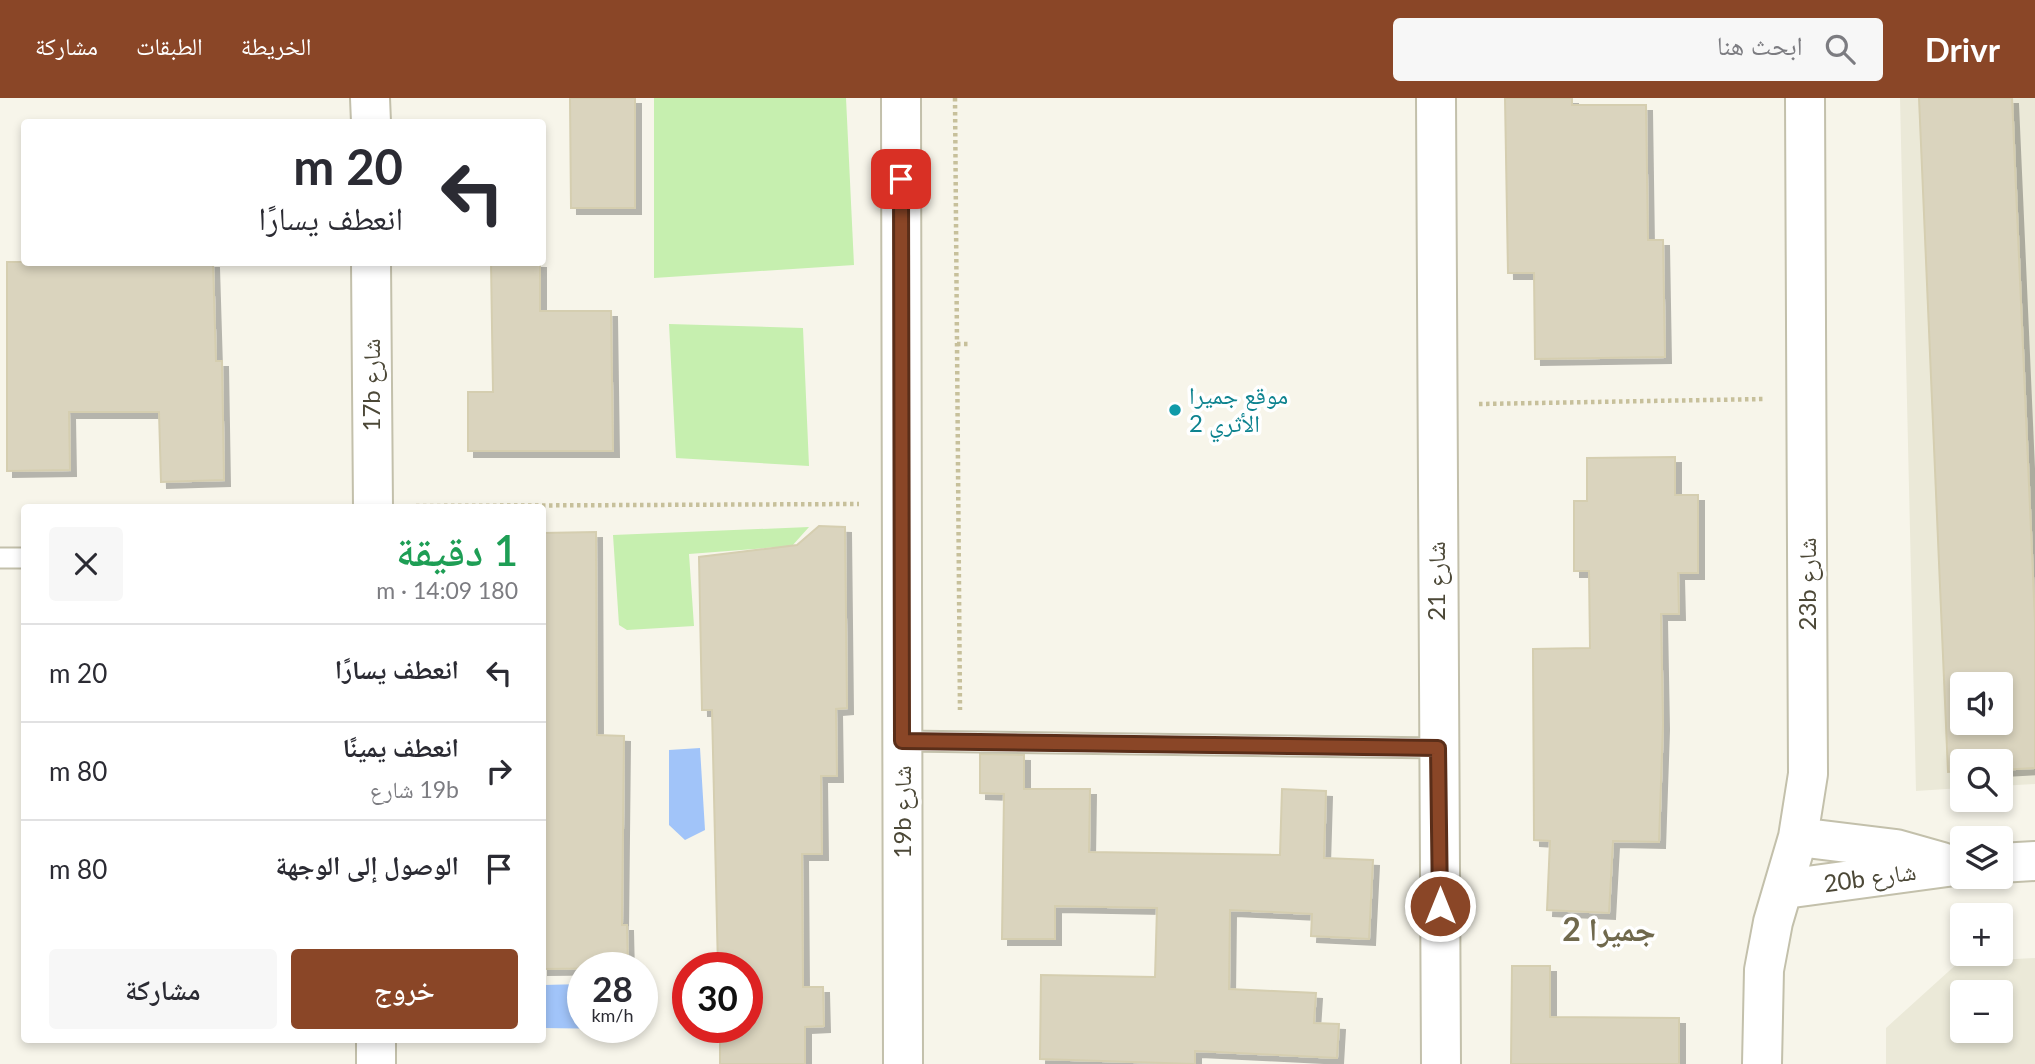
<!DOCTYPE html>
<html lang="ar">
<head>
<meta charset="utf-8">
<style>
  :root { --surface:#fff; --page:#f7f7f7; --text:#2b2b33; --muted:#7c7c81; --line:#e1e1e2; --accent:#8a4627 }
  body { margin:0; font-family:Lato,"Noto Naskh Arabic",sans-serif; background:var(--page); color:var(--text); direction:rtl; height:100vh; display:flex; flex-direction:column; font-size:26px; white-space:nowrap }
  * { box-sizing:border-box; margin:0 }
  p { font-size:23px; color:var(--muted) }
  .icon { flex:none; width:38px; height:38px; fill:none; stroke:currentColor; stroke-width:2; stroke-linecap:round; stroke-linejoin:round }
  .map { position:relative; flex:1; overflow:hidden; direction:ltr }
  .side { position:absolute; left:21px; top:406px; width:525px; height:539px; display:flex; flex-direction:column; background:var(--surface); border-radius:7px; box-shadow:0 4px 10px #0003; direction:rtl }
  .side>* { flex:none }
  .guide { position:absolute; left:21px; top:21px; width:525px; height:147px; border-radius:7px; box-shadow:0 4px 10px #0003; direction:rtl; background:#fff; color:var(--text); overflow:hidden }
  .controls { position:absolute; left:1950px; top:574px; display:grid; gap:14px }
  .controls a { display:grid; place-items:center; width:63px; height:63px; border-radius:7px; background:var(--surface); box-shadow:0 4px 10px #0003; font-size:35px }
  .speed { position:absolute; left:567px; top:854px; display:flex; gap:14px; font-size:35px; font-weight:700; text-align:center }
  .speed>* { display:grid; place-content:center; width:91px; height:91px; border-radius:50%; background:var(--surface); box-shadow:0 4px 10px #0003; line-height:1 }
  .speed small { font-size:18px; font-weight:400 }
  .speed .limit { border:10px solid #d22; background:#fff; color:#111 }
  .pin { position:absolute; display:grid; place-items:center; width:60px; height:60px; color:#fff; margin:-30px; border-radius:14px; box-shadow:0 4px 10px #0006 }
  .me { position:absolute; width:77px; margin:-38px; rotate:0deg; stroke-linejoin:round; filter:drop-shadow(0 0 5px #0008) }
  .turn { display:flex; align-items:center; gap:24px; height:147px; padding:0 28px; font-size:32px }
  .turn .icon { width:91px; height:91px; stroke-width:2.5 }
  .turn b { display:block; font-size:49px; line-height:60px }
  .round { display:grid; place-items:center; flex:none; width:74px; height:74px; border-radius:7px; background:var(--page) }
  .overview { display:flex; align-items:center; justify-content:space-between; height:119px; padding:0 28px }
  h1 { font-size:42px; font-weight:600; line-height:52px; color:#1e9e55 }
  .cta { display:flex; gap:14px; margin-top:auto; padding:14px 28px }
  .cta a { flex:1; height:80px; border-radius:7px; background:var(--accent); color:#fff; font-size:28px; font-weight:600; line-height:80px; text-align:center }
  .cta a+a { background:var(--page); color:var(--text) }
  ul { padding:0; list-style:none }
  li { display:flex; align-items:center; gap:21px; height:98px; padding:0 28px; border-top:2px solid var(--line) }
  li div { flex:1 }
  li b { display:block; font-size:26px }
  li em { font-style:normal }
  header { display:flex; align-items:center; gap:42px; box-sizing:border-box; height:98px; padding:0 35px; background:var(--accent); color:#fff }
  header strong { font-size:33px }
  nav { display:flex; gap:38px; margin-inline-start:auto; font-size:24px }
  .search { width:490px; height:63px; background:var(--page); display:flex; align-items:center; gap:18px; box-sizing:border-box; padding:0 24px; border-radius:7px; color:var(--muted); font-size:26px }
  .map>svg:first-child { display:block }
  .residential { fill:#ebe9d8; fill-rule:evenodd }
  .green { fill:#c6efaf }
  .water { fill:#a1c4f9 }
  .building { fill:#dad4be; stroke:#d5ceb0; stroke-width:2; fill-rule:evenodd; filter:url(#shadow) }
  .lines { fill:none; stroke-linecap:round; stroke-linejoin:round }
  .lane-casing { stroke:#c3c0ab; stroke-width:23 }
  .street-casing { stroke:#c3c0ab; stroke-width:42 }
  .path { stroke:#c7c09b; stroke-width:4.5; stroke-dasharray:3.5 3.5; stroke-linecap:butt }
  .lane { stroke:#fff; stroke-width:19 }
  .street { stroke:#fff; stroke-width:38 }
  .route-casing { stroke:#5a2e19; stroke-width:18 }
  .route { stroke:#8a4627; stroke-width:12 }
  .culture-dot { fill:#0f9aa8; stroke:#fff; stroke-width:2.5 }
  .labels { text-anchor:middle; stroke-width:7; stroke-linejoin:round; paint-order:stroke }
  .street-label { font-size:24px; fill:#4c4837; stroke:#fff }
  .culture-label { font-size:24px; fill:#0d838f; stroke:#fff; text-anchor:start }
  .district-label { font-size:32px; font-weight:bold; fill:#70694d; stroke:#fff }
</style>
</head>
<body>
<header>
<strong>Drivr</strong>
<div class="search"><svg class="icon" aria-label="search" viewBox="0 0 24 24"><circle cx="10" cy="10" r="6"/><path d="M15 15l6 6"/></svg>ابحث هنا</div>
<nav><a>الخريطة</a><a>الطبقات</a><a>مشاركة</a></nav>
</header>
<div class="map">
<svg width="2035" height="966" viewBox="0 0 2035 966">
  <defs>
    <filter id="shadow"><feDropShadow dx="6" dy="6" stdDeviation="0" flood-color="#0004"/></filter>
  </defs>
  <rect width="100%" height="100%" fill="#f7f5ea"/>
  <path class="residential" d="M1900,0h135v686l-35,2v-25h-38v27l-46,3zM1962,586h38v39h-38z
    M2035,860v106h-149v-36l73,-66zM1962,894h38v39h-38z"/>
  <path class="green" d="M654,0h192l8,167 -200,13z
    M669,226l134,4 6,138 -133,-8z
    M809,429l-17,19 -103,8 5,72 -67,4 -8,-5 -6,-90z"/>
  <path class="water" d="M700,650l5,82 -20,10 -16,-15v-75z
    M583,886v43l30,2 -70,-1v-43z"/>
  <path class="building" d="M570,0h65v110h-64z
    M1505,0h67v7h74l2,135h15l2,117 -130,2 -1,-86h-26z
    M1919,0h93l23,524v146l-35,2v-9h-38v10l-14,1zM1962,586h38v39h-38z
    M7,164h206l3,99h6l2,119 -63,2 -2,-70h-90l1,58 -63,1z
    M491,164h49v49h71l2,140h-145v-59h25z
    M1675,359v38h23v78h-20l1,41h-18l2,110 -4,118 -46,-1 -4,72 -62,-3 3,-69 -16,-1 -1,-191 57,-1 -1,-77h-15v-70h13v-43z
    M819,428l26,1 2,181 -11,1 1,67h-16l1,78h-20l1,133h20l1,39 -19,1v37h-85v-37h27v-59h-29l-6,-258h-10l-3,-153 98,-12z
    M596,434l1,203 27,1 -2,189h5l1,43 -86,1v-436z
    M980,656l44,1v34h66l-1,63 191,3 2,-66 44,2 -2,67 49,2 -4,79 -58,-3 1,-22 -82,-4 -1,79 87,4 -2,30 25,1 -2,34 -142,-7v13l-155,-5 1,-84 114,2 2,-69 -102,-2v33h-53l2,-145 -24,-1z
    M1512,868h38v51l129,1v46h-168z"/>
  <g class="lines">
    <g class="lane-casing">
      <path id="lane" d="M0,460h24
        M903,643l535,7"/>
    </g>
    <g class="street-casing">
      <path id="street" d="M370,0l1,24
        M901,0l2,966
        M1436,0l5,966
        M371,164l2,246
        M1798,739l98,12 46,13
        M2000,765l35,-2
        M1785,791l177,-24
        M376,942v24
        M1762,966l2,-94 9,-48 25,-85 10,-63 -3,-676"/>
    </g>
    <path class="path" d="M955,0l5,612
      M957,246h11
      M1479,306l285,-5
      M416,408l443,-2"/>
    <use href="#lane" class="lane"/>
    <use href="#street" class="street"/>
  </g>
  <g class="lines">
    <g class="route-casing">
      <path id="route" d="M901,81l1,562 536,7 2,158"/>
    </g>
    <use href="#route" class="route"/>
  </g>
  <circle class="culture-dot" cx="1175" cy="312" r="7"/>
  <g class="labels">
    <g class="street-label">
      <text transform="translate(372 287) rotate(-90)" y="8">17b شارع</text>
      <text transform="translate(1437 483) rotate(-90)" y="8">شارع 21</text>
      <text transform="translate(1808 486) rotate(-90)" y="8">23b شارع</text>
      <text transform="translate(903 714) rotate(-90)" y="8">19b شارع</text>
      <text transform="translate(1870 780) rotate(-8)" y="8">20b شارع</text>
    </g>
    <g class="culture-label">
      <text x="1189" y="306">موقع جميرا<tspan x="1189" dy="28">2 الأثري</tspan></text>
    </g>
    <g class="district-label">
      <text x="1609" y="843">جميرا 2</text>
    </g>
  </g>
</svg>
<div class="controls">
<a><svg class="icon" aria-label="sound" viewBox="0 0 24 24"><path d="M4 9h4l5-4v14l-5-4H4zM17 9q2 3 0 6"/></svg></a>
<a><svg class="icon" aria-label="search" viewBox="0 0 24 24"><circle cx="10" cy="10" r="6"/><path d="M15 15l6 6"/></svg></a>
<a><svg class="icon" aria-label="layers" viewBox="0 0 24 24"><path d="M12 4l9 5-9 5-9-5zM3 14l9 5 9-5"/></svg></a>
<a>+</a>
<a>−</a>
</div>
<div class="speed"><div>28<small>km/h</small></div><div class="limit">30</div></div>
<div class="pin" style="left:901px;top:81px;background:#d93025"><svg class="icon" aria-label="arrive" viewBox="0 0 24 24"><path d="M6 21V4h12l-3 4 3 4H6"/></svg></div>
<svg class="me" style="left:1440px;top:808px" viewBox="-20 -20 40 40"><circle r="17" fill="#8a4627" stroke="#fff" stroke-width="3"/><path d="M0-11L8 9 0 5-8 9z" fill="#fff"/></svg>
<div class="guide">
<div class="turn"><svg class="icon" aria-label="left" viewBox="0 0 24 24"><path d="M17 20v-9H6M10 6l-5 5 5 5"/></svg><div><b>20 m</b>انعطف يسارًا</div></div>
</div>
<section class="side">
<div class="overview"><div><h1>1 دقيقة</h1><p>180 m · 14:09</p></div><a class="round"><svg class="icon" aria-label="close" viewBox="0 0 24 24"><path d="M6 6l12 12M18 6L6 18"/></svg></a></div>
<ul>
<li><svg class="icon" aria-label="left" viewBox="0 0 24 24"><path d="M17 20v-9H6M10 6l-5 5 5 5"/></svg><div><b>انعطف يسارًا</b></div><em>20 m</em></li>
<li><svg class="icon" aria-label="right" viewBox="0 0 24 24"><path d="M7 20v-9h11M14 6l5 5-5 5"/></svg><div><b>انعطف يمينًا</b><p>19b شارع</p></div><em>80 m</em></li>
<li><svg class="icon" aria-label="arrive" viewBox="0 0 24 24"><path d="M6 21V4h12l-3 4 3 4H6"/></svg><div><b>الوصول إلى الوجهة</b></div><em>80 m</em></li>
</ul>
<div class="cta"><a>خروج</a><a>مشاركة</a></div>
</section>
</div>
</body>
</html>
